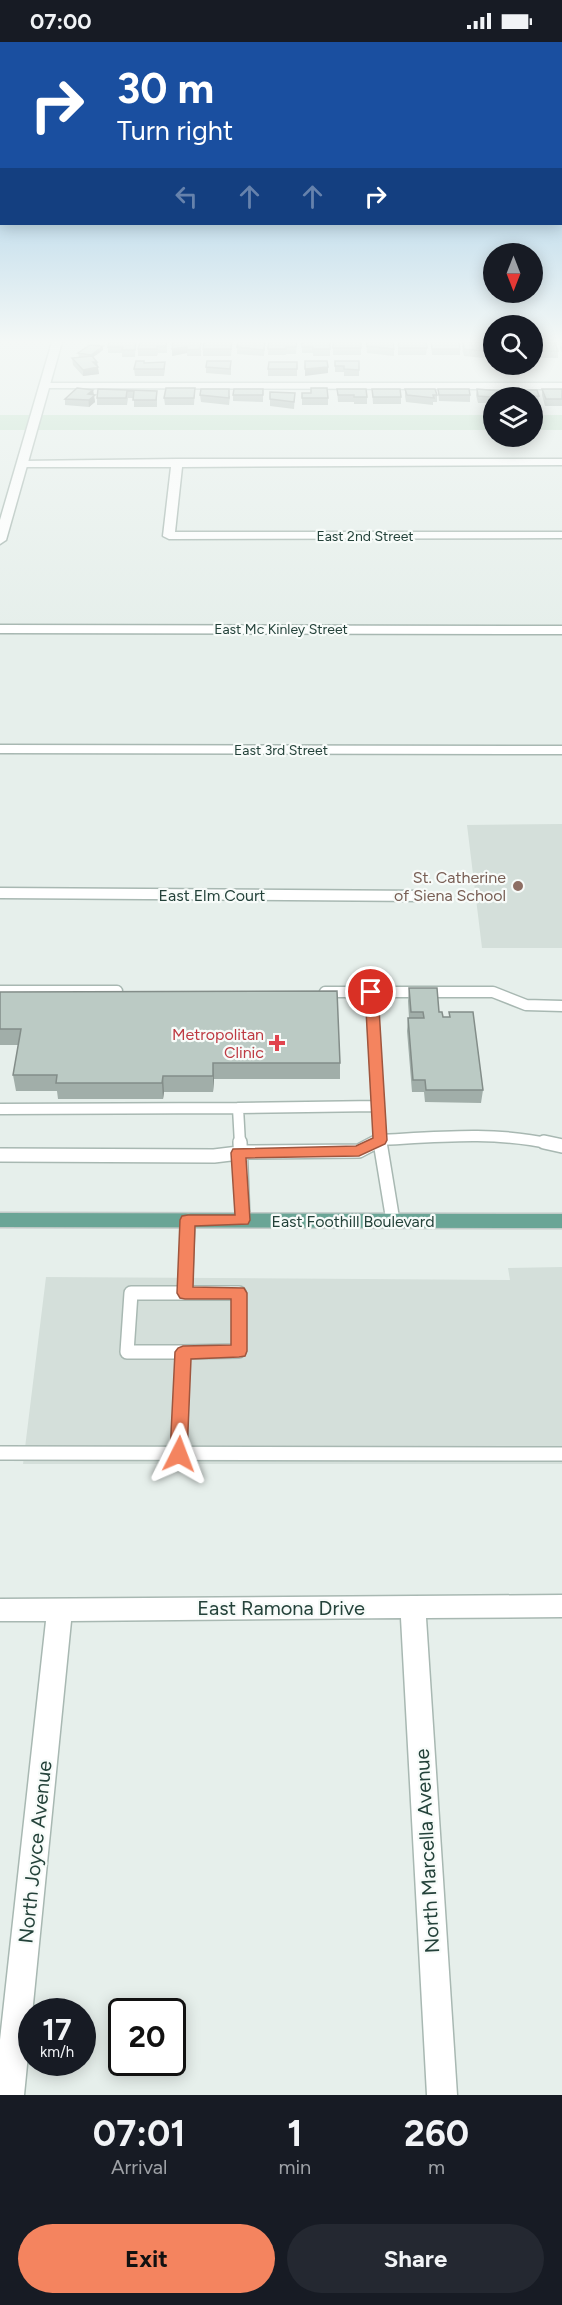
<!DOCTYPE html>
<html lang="en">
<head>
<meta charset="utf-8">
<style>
  :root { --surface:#171b24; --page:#242831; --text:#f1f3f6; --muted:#9ea1a6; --accent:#f4845f }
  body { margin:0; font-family:Figtree,sans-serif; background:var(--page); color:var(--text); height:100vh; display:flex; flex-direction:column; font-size:22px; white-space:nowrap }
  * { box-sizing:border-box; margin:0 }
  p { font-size:20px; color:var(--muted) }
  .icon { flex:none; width:33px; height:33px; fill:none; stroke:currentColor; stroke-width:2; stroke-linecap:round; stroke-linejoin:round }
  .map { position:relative; height:2053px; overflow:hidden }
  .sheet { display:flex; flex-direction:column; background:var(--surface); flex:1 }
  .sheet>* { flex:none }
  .hud { position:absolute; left:0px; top:0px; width:562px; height:183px; box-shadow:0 3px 15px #0003; background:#1a4fa0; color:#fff; overflow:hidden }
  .needle { width:39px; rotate:180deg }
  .tools { position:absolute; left:483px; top:201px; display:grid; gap:12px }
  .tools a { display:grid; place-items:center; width:60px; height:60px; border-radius:50%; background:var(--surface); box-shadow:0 3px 15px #0003; font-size:30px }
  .speed { position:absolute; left:18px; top:1956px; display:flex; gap:12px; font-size:30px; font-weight:700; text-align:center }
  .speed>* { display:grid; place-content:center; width:78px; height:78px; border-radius:50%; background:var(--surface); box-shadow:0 3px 15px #0003; line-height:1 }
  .speed small { font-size:15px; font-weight:400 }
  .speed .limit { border:3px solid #111; border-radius:9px; background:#fff; color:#111 }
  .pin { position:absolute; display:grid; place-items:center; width:51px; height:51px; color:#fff; margin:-26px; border:3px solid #fff; border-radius:50%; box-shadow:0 2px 6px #0007 }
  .me { position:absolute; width:66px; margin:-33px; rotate:3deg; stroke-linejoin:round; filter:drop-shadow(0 0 4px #0008) }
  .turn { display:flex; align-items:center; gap:21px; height:126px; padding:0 18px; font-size:27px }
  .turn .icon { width:78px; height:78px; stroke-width:2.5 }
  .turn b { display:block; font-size:42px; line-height:51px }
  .lanes { display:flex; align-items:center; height:57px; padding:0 18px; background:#0003; justify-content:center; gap:30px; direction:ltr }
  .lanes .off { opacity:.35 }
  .eta { display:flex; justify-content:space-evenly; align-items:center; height:102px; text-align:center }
  .eta b { font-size:36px; font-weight:700; line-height:42px }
  .primary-button { display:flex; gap:12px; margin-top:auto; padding:12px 18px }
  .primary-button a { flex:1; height:69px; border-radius:36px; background:var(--accent); color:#111; font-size:24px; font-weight:700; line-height:69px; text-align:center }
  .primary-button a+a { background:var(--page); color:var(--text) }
  .status { display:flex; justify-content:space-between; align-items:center; height:42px; padding:0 30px; background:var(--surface); direction:ltr }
  .status svg { height:16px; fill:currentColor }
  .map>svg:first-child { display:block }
  .built { fill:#d4dfda }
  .green { fill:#bfe0c8 }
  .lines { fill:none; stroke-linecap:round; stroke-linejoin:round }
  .service-far1-casing { stroke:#a8b8b2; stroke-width:13 }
  .service-casing { stroke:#a8b8b2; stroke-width:16 }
  .minor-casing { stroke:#a8b8b2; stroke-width:3 }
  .tertiary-casing { stroke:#a8b8b2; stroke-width:3 }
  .primary-casing { stroke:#c2cac8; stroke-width:3 }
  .service-far1 { stroke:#fff; stroke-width:10 }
  .service { stroke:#fff; stroke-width:13 }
  .minor { fill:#fff; fill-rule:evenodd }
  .tertiary { fill:#fff; fill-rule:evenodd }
  .primary { fill:#6aa596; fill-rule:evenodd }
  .wall { fill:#a1aea9 }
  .shaded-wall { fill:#838d89 }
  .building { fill:#bbcac4; stroke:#838d89; stroke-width:1.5 }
  .route { fill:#f4845f; stroke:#9f563e; stroke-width:1.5 }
  .education-dot { fill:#8d6e63; stroke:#f7fbf9; stroke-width:2 }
  .health-dot { fill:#e0444e; stroke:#f7fbf9; stroke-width:2 }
  .labels { text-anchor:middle; stroke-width:4.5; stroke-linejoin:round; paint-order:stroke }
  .far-street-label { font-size:14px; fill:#24423a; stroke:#f7fbf9 }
  .education-label { font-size:16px; fill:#785e54; stroke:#f7fbf9; text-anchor:end }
  .street-label { font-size:16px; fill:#24423a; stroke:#f7fbf9 }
  .health-label { font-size:16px; fill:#be3a42; stroke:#f7fbf9; text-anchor:end }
  .near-street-label { font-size:20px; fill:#24423a; stroke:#f7fbf9 }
</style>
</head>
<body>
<div class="status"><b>07:00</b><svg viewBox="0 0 49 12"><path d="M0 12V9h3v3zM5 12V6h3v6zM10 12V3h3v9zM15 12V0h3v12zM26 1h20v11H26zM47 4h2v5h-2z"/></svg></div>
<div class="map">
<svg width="562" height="2053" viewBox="0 0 562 2053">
  <rect width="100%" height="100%" fill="#e6efeb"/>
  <path class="built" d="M562,782v124h-80l-15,-123z
    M562,1225v197h-539l23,-187 464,3 -2,-12z"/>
  <path class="green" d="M0,373h493l1,15h-494z
    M532,373h30v15h-29z"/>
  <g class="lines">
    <g class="service-far1-casing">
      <path id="service-far1" d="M0,949h117
        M325,950h168l33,13 36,1
        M371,950l9,148 -7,4
        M0,1067l238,-1
        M240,1102l-2,-36 139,-2
        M381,1102l-1,-4c57,-3 115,-9 171,4"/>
    </g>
    <g class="service-casing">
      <path id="service" d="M240,1100l3,78
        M380,1100l13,79
        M544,1100l18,4
        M0,1113l214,1 33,-4 112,-1 17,-9
        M183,1310l56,-1v-58h-54
        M0,1411l562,1
        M179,1412l4,-102h-56l4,-59h54l3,-73"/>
    </g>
    <g class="minor-casing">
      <path id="minor" d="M43,341h519v6l-516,-1 -5,-3z
        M177,417h385v6l-380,2 -7,65h387v6l-393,1 -6,-3 8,-69h-149l-5,-3 5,-3z
        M0,583l562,1v8l-562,-1z
        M0,703l562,1v8l-562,-1z
        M0,846l424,3 8,5 -8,5 -424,-3z
        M562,1553v22l-136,1 31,477h-30l-26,-477 -330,3 -47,474h-24v-55l46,-419h-46v-22z"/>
    </g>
    <g class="tertiary-casing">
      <path id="tertiary" d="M52,300h10l-56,198 -6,4v-24z"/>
    </g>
    <g class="primary-casing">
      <path id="primary" d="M0,1171l562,1v14l-562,-1z"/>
    </g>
    <use href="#service-far1" class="service-far1"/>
    <use href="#service" class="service"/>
    <use href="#minor" class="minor"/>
    <use href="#tertiary" class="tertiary"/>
    <use href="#primary" class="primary"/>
  </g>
  <path class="wall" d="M136,300l-1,15h-13v-4h-14v-6z
    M167,300v11h-9l-1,3h-19v-7z
    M201,300v14h-14v-3l-15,3v-7z
    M265,300l-1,14 -27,-2v-7z
    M269,300h28l-1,12h-10v1h-18z
    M302,300h28v14h-17v-3h-11z
    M333,300h28v13h-28z
    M366,300l28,7v7l-27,-3z
    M398,300l29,6 -1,7h-28z
    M431,300l29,7v6h-28z
    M463,300l28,7 -1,7h-6v2l-20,-2 -2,-8z
    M560,300h2v11l-2,-5z
    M532,301l26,8v7h-23l-1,-3h-2z
    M103,304v4l-10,7 4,5 2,12 -16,2 -10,-11 -1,-7 9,-1h-2l-1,-4z
    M232,306l-1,8h-28v-7z
    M144,319l1,2 20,-1v7l-1,7h-29l-1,-7z
    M335,319h24v15h-15v-4h-9z
    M297,320v14h-29v-7z
    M206,325l25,1v7l-25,-2z
    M195,346l-1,17h-29l-1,-7z
    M311,346l17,10v7h-26v-12h9z
    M98,347l59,2v16h-23v-9h-6l-1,7h-30v-7z
    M263,347v13l-30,-1v-6z
    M337,347l30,8v7h-13v-2h-16z
    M372,347l29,8v7h-28z
    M405,347l32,6v7h-4v3l-27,-3 -1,-6z
    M438,347l32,6v7l-31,-1z
    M477,347l25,9h-8v8l-1,-3h-15l-2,-8z
    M542,347h20v17h-17l-3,-11z
    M93,348l2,12 -6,5 -24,-2v-6z
    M508,348l31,6 -1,7h-6v-5h-25z
    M295,351l-1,16 -24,-3v-7z
    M200,353l30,1 -1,9 -28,-3z
    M409,946l30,24 4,5h6v-5l34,78 -2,13 -56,-1 -1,-10h-12l-5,-61 1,-13h1l-1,-17z
    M0,950l340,71v16h-126l-1,13h-49l-1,7h-105l-1,-8h-41l-3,-16 6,-30h-19z"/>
  <path class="shaded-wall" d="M103,304v4l-11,8 -1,-3z
    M187,305v6l-15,3v-7z
    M93,320h4l2,12 -16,2v-6z
    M328,325v6l-23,3v-7z
    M93,348l2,12 -6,5 -1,-13z
    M213,1021l1,16 -1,13z
    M163,1034l1,16 -1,7 -1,-16z"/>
  <path class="building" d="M109,300h27l-1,8h-13l1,-3h-15z
    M140,300h27l-1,4h-9v3h-19z
    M173,300h28l-1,7 -13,1v-3l-15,2z
    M204,300h28l-1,7h-28z
    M238,300h27l-1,8 -27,-3z
    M269,300h28l-1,5h-10v2h-18z
    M302,300h28v7h-17v-2h-11z
    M333,300h28v6h-28z
    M366,300h27l1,7 -27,-3z
    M398,300h28l1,6h-28z
    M431,300h28l1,7h-28z
    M463,300h26l2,7h-7v2l-20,-2z
    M532,301h23l3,8h-22l-1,-3h-3z
    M90,303l13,1 -12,9 -13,-2z
    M92,314l5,6h-4l5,5 -15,3 -11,-12z
    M136,319h8v2l21,-1 -1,7h-30z
    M207,319h24l-1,8 -24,-2z
    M305,319h22l1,6 -23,2z
    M335,319h24v9l-15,-1v-3h-9z
    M269,320h28v7h-29z
    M77,346l16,2 -5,4 7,1 -6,5 -24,-1z
    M166,346h29l-1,10h-30z
    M311,346h16l1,10h-26v-5h9z
    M98,347l59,2 -1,9h-23l1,-9h-7l-1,7h-29z
    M201,347h28v9l-29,-3z
    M234,347h29v6h-30z
    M337,347h29l1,8h-13v-2h-16z
    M372,347h28l1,8h-28z
    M405,347h30l2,6h-4l1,3 -27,-3z
    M438,347h31l1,6h-31z
    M477,347l23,2 2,7 -24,-2z
    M542,347h20v10h-16z
    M508,348h29l2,6 -29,2z
    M270,350l25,1 -1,9 -24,-3z
    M409,946h28l2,24h3l1,5h7l-1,-5h24l10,78h-57l-1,-10h-12l-5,-62h16l-1,-6h-12z
    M337,949l3,72h-127v13h-50l-1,7h-106l1,-8h-44l8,-46h-21v-37z"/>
  <linearGradient id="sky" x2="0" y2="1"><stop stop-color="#84bce0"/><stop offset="0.51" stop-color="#f4f8f6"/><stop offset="1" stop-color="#f4f8f6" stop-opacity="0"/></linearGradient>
  <rect width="562" height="587" fill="url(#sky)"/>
  <path class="route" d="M371,946l7,4 9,148 -2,4 -26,12 -113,2 4,62 -2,4 -53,2 -2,61 51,1 3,5v58l-2,5 -6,1 -48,2 -4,95 -2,5 -6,2 -6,-2 -3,-5 5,-102 3,-4 5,-2 48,-1v-46h-46l-5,-1 -3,-5 3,-73 2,-4 6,-1h47l-4,-62 2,-4 123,-3 17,-8 -8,-146z"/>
  <circle class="education-dot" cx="518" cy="844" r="6"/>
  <path class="health-dot" d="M274 992h6v6h6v6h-6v6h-6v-6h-6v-6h6z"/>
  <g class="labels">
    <g class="far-street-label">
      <text x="365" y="499">East 2nd Street</text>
      <text x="281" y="592">East Mc Kinley Street</text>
      <text x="281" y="713">East 3rd Street</text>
    </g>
    <g class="education-label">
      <text x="506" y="841">St. Catherine<tspan x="506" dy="18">of Siena School</tspan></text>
    </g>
    <g class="street-label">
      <text x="212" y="859">East Elm Court</text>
      <text x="353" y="1185">East Foothill Boulevard</text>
    </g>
    <g class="health-label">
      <text x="264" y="998">Metropolitan<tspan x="264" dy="18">Clinic</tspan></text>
    </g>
    <g class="near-street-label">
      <text x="281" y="1573">East Ramona Drive</text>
      <text transform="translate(427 1809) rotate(-93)" y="7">North Marcella Avenue</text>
      <text transform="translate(35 1810) rotate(-84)" y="7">North Joyce Avenue</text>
    </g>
  </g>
</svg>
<div class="tools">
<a><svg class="needle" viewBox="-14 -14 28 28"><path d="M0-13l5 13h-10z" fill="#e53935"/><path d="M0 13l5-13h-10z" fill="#9ea1a6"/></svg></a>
<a><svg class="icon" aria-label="search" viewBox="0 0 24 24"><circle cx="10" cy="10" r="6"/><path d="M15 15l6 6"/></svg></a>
<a><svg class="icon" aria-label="layers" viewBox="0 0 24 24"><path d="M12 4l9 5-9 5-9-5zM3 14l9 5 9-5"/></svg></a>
</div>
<div class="speed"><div>17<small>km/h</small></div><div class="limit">20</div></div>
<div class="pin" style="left:371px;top:950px;background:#d93025"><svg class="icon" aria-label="arrive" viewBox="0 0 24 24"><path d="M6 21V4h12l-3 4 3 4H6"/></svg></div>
<svg class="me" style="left:179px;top:1412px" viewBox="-20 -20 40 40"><path d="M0-17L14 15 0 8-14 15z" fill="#f4845f" stroke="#fff" stroke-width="4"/></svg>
<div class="hud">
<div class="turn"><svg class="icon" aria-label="right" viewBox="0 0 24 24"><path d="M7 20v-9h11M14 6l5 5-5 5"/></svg><div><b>30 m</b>Turn right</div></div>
<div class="lanes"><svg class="icon off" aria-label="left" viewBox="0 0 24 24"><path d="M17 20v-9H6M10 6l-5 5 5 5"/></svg><svg class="icon off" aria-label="ahead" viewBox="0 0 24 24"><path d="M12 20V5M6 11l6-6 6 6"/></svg><svg class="icon off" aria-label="ahead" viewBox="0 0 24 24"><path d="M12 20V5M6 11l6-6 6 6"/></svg><svg class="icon" aria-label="right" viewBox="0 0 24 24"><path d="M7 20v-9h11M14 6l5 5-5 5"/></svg></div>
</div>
</div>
<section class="sheet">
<div class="eta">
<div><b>07:01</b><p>Arrival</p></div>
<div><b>1</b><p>min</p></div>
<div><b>260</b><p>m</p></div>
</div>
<div class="primary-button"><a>Exit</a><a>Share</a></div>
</section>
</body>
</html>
